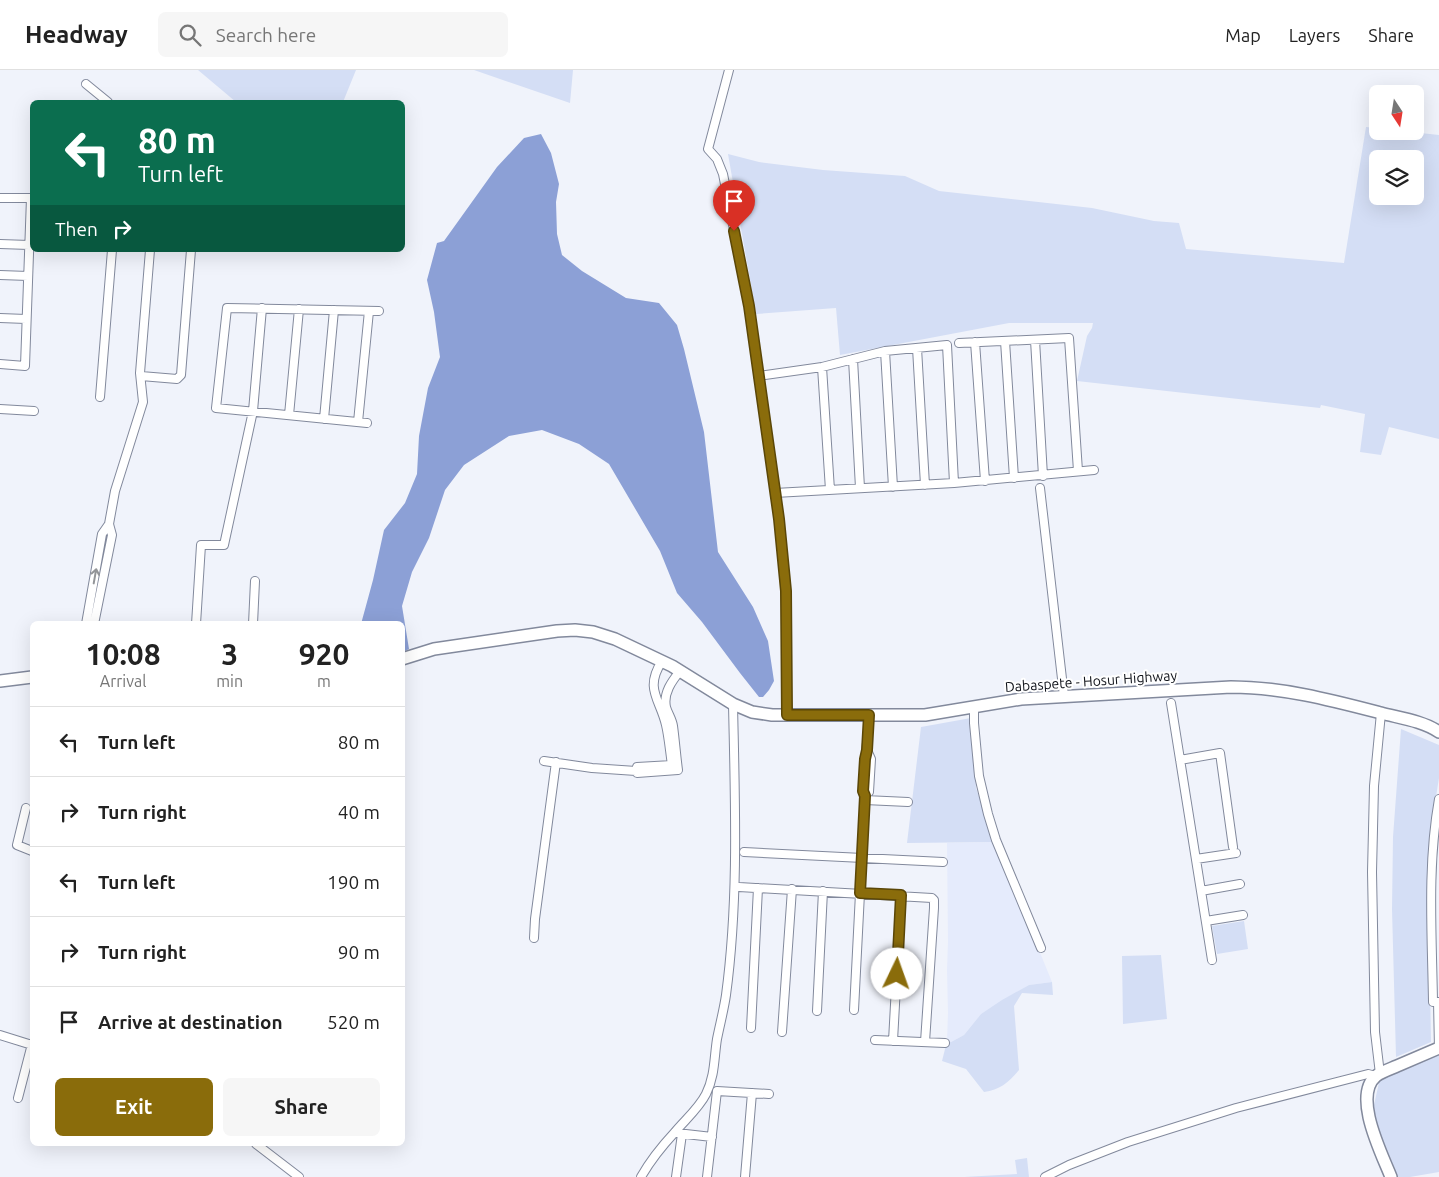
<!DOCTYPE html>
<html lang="en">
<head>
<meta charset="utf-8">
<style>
  :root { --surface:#fff; --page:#f6f6f6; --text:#222; --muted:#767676; --line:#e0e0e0; --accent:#8a6c0b }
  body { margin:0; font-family:Ubuntu,sans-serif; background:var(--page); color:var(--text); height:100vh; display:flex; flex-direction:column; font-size:19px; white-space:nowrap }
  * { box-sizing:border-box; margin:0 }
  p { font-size:16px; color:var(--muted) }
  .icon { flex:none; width:28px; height:28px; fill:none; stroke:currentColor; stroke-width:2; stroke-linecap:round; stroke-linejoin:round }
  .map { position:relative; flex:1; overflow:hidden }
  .sheet { position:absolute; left:30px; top:551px; width:375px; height:525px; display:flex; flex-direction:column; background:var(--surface); border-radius:8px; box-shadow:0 5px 20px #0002 }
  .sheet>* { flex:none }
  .hud { position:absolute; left:30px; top:30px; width:375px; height:152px; border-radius:8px; box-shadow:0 5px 20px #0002; background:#0b6e4f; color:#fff; overflow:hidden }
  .needle { width:32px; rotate:168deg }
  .buttons { position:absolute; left:1369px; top:15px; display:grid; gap:10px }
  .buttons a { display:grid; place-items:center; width:55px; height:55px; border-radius:8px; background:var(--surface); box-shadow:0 5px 20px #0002; font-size:25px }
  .pin { position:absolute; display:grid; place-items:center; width:42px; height:42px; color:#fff; margin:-51px -21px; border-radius:50% 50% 50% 0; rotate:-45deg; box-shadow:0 0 5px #0007 }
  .pin .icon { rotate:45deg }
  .me { position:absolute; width:55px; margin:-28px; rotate:3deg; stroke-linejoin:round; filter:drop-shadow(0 0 4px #0008) }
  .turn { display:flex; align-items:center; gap:18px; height:105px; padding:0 25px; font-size:22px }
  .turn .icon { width:65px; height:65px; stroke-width:2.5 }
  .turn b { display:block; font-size:35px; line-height:42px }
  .then { display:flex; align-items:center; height:48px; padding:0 25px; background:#0003; gap:10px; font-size:19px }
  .eta { display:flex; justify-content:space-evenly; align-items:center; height:85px; text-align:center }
  .eta b { font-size:30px; font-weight:700; line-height:35px }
  .button { display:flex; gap:10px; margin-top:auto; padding:10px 25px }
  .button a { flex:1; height:58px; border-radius:8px; background:var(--accent); color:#fff; font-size:20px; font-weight:700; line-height:58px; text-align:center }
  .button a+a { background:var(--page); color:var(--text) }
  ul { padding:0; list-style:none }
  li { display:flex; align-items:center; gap:15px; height:70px; padding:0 25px; border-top:1px solid var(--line) }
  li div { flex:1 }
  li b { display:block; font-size:19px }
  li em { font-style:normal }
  header { display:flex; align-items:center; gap:30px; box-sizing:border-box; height:70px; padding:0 25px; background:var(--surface); border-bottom:1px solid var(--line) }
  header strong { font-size:24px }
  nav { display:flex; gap:28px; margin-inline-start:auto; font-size:18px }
  .search { width:350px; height:45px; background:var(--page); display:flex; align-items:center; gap:12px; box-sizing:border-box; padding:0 18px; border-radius:8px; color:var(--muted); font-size:19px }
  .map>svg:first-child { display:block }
  .built { fill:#e5ebfc }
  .green { fill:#d4def5; fill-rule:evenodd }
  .water { fill:#8ca0d6 }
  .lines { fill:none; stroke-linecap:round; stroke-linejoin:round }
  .minor-casing { stroke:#82899c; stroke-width:10 }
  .highway-casing { stroke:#82899c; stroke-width:14 }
  .minor { stroke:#fff; stroke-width:8 }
  .highway { stroke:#fff; stroke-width:11 }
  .oneway { stroke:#939598 }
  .route-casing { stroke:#5a4607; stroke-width:12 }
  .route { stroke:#8a6c0b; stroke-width:9 }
  .labels { text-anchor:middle; stroke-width:4; stroke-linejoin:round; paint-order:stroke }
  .street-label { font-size:14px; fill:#10131a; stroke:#fff }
</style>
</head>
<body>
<header>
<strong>Headway</strong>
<div class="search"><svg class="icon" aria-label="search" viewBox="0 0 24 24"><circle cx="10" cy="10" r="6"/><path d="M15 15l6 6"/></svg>Search here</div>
<nav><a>Map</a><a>Layers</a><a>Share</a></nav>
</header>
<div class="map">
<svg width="1439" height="1107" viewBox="0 0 1439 1107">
  <rect width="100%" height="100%" fill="#f0f3fb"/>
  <path class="built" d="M995,772l57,140 -23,3 -48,29 -17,21 -13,7 -4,-1 1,-28 -1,-43 1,-28 -1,-99z"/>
  <path class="green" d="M198,0h158l-13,32h-107z
    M474,0h99l-3,33z
    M1366,57l11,1 1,3h24l37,4v304l-50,-12 -8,28 -21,-3 5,-38 -44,-9 -1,3 -243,-27 10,-45 5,-8 1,-5h-84l-169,32 -4,-47 -80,6 -28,-160 31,8 64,8 82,6 34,15 153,17 62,13 25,2 7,26 158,14zM1378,89h37v37h-37z
    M971,648l5,70 19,54 -88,1 14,-116z
    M1401,659l38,16v33l-5,31 -6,72 3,161 -35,15 -4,-148 1,-72z
    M1244,851l4,28 -31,5 -5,-28z
    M1161,885l6,64 -44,5 -1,-68z
    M1052,912l1,13 -31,-2 -8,13 5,64c-10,12 -19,20 -35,22l-18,-23 -24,-8 5,-20 4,1 13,-7 17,-21 21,-14 27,-15z
    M1439,983v119l-29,5h-12l-26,-63 8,-36z
    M1027,1088l2,19h-65l53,-3 -2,-14z"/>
  <path class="water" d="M541,64l10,19 8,31 -3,18 1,32 5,21 20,16 44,27 33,5 18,22 7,24 20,83 14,120 35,55 15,34 6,40 -5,9 -6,7h-4l-19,-24 -38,-51 -25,-29 -17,-42 -51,-87 -30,-20 -37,-14 -33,6 -45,29 -19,25 -16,48 -17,34 -10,34 7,43 -6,3 -1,-28h-41l12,-44 11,-50 21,-27 12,-29 2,-38 9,-48 12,-31 -6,-45 -7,-32 10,-37 7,-2 53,-74 27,-29z"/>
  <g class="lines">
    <g class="minor-casing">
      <path id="minor" d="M729,0l-21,79 9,10 6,15 26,132 30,213 7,72 1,124
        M86,14l22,18
        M0,128h32
        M0,174l29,1
        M0,205l28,1
        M0,248l26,1
        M1035,270l8,136
        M1005,271l9,137
        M975,272l10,139
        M959,273l110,-5 9,133
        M917,278l8,137
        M885,281l8,136
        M853,289l7,129
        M0,294l25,2 6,-168
        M822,297l8,123
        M141,306l36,3 4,-4 10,-125
        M758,306l64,-9 63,-16 62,-6 7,138
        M100,327l12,-147
        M0,339l34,2
        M289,345l10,-106
        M324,349l10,-109
        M358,352l11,-111
        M367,353l-151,-15 11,-100 152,3
        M1040,418l24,208
        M775,423l179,-10 140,-13
        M109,454l6,-33 28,-89 -3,-29 10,-123
        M86,554l16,-90 7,-10 3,11 -18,89
        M196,554l5,-79h23l29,-134 9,-103
        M253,554l2,-43
        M1171,633l41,257
        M974,637v16l5,53 9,38 8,26 45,108
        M1180,690l40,-7 13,94
        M544,691l48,7 44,3 1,2 41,-3c-2,-15 -3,-29 -5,-44 -1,-7 -5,-12 -7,-19 -3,-14 6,-26 14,-36
        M636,701l1,-4 35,-2c-2,-13 -3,-27 -6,-40 -6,-26 -22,-36 -4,-64
        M865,726l4,-4 2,-33 -4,-9
        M1439,729c-12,67 -7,135 -6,203h6
        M865,730l43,2
        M26,738l-9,37 15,6
        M744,782l199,10
        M1196,789l40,-6
        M739,817l193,11 2,2v8l-9,134
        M1201,821l39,-7
        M1206,851l37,-6
        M534,868l1,-19 21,-157
        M1438,932l1,46
        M854,940l11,-214 -2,-5c1,-25 5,-50 6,-76
        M817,941l6,-120
        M751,958l7,-140
        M782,962l10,-143
        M0,965l32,10
        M875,970l70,3
        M893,971l8,-146
        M1380,1004l-5,-42 -3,-160 2,-86 7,-73
        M18,1028l14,-54
        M677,1063l35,4
        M256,1074l43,33
        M641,1107c9,-16 21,-31 34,-45 10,-12 24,-24 31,-38 9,-18 8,-36 11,-55 3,-15 7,-30 9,-44 13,-97 9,-194 7,-291
        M676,1107l6,-43
        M707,1107l10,-86 52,3
        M745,1107l7,-84
        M1045,1107l24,-12 59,-23 108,-34 132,-34 8,2"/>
    </g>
    <g class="highway-casing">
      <path id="highway" d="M402,589l32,-10 123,-18 18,-1 18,2 22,7 57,27 61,38 19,8 20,3h153l96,-16 210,-12c51,0 100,13 150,26 19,5 42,8 58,19
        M0,611l32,-4
        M1391,1107c-9,-23 -39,-81 -15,-101 5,-4 14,-7 21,-10 14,-6 28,-12 42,-18"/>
    </g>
    <use href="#minor" class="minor"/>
    <use href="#highway" class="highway"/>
  </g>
  <defs><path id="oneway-shaft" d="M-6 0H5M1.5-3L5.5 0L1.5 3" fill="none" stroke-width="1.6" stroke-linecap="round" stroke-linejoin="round" transform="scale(1.25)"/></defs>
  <use class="oneway" href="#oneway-shaft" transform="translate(95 506) rotate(-80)"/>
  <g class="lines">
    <g class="route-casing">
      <path id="route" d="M734,161l15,75 30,213 7,72 1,124h82l-2,35 -2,9 -2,32 2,5 -5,97 41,2 -4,79"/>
    </g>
    <use href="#route" class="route"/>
  </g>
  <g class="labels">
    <g class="street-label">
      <text transform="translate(1091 611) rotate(-4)" y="5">Dabaspete - Hosur Highway</text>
    </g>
  </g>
</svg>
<div class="buttons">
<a><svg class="needle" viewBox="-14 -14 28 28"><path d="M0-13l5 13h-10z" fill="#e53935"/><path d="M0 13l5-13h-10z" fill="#767676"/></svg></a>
<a><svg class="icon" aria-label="layers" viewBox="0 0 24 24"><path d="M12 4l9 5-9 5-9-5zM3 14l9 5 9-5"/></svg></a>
</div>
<div class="pin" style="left:734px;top:161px;background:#d93025"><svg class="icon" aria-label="arrive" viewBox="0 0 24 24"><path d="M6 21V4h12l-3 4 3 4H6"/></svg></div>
<svg class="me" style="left:897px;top:904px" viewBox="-20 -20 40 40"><circle r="19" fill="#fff"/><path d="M0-13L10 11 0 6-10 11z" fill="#8a6c0b"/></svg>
<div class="hud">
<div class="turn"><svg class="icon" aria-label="left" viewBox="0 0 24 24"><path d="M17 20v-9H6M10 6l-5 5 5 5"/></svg><div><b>80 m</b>Turn left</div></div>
<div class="then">Then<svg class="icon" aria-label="right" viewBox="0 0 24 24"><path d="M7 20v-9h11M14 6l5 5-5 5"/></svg></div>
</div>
<section class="sheet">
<div class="eta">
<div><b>10:08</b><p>Arrival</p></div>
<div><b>3</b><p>min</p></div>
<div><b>920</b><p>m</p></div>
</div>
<ul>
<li><svg class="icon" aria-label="left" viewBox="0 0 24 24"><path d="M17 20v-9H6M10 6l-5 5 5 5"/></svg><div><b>Turn left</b></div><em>80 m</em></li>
<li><svg class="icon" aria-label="right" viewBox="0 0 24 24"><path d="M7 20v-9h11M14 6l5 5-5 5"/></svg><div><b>Turn right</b></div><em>40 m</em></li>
<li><svg class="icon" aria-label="left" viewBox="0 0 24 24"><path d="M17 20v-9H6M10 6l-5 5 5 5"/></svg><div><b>Turn left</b></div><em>190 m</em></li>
<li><svg class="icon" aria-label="right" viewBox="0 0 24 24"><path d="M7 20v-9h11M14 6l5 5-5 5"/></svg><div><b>Turn right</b></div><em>90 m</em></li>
<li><svg class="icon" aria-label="arrive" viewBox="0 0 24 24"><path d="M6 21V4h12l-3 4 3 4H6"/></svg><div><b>Arrive at destination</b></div><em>520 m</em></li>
</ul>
<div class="button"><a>Exit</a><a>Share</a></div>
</section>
</div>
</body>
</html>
